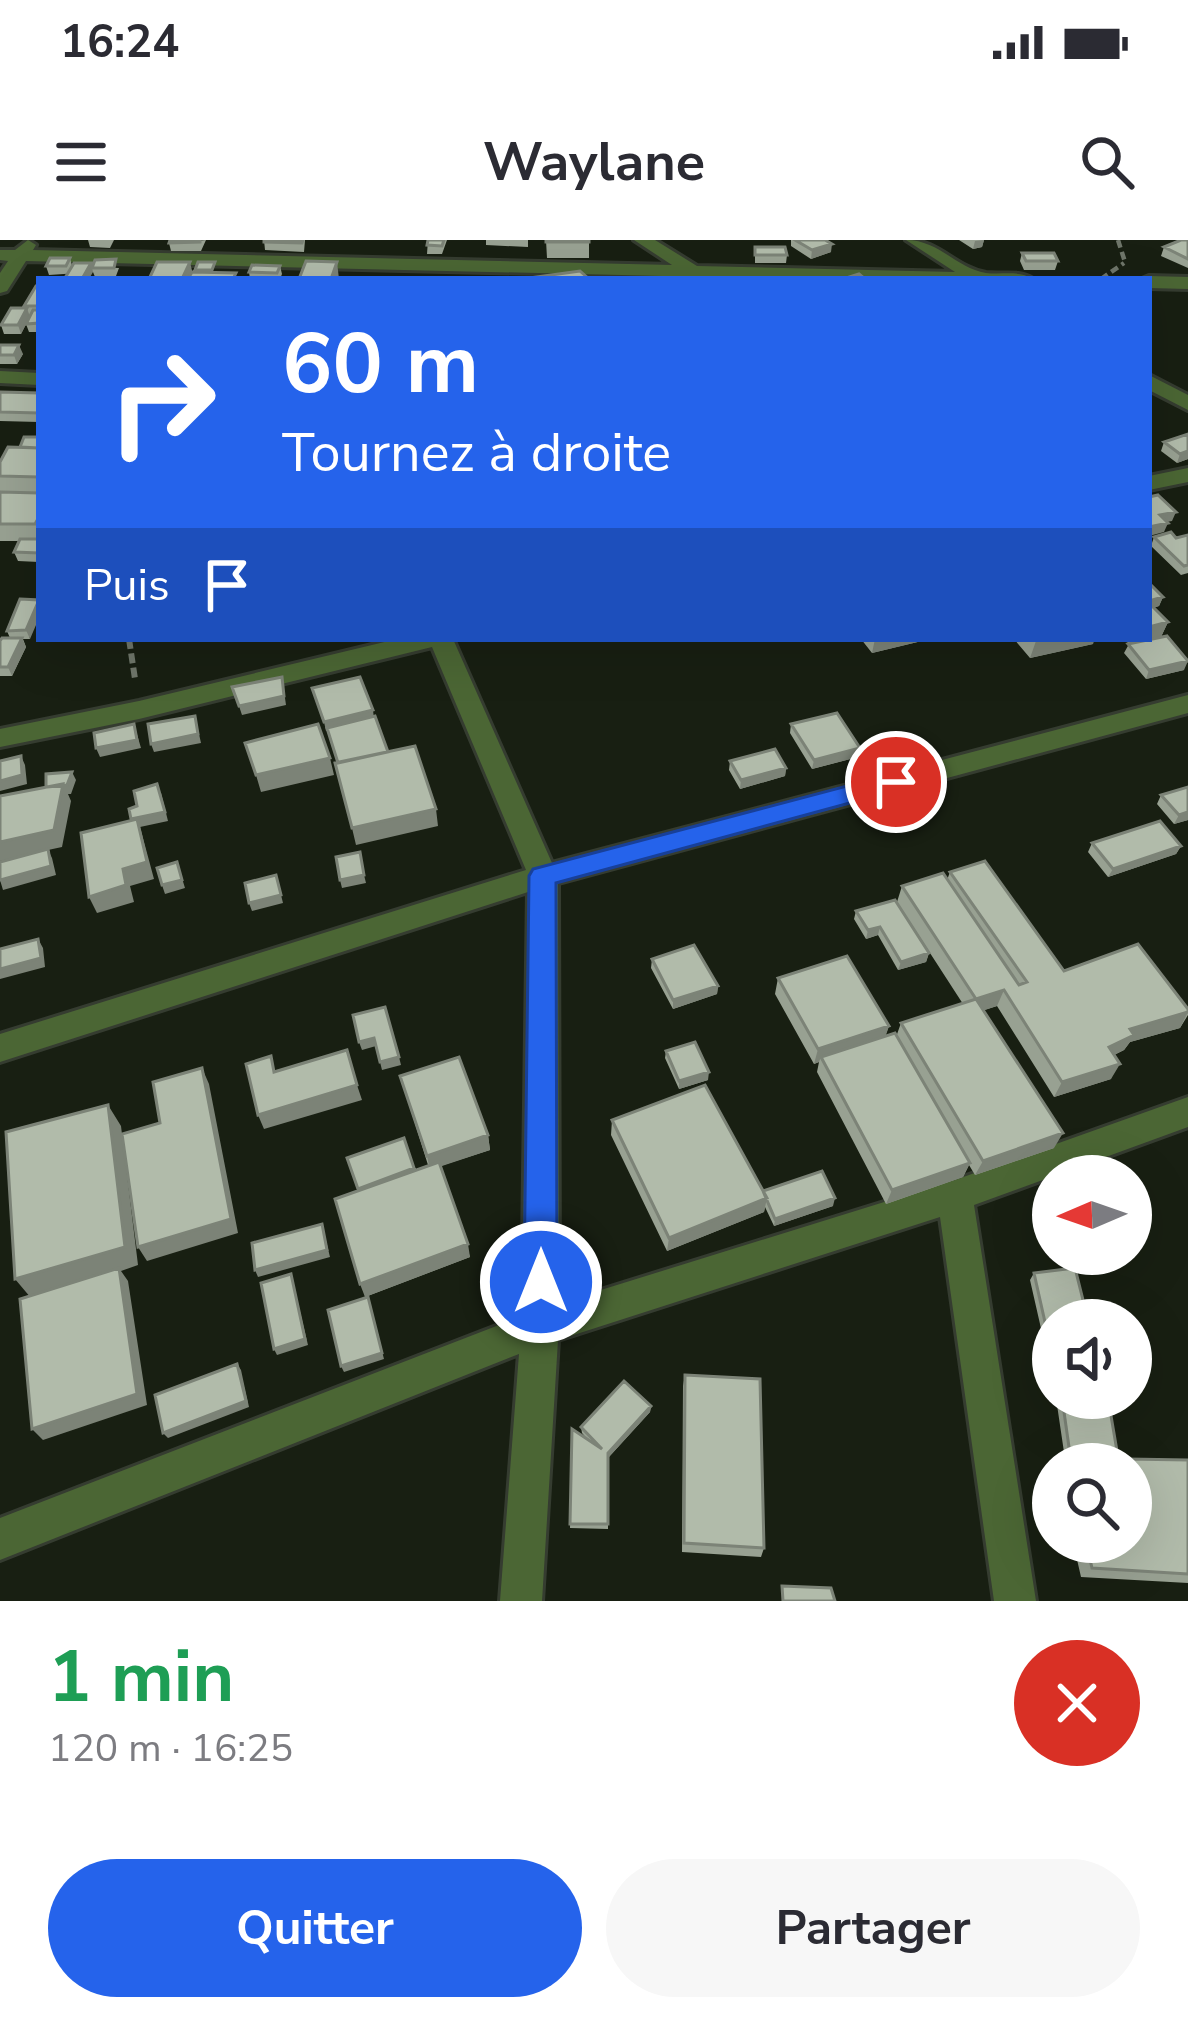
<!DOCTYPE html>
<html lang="fr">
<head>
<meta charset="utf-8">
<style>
  :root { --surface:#fff; --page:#f7f7f7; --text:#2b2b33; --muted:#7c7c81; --accent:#2563eb }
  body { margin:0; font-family:"Nunito Sans",sans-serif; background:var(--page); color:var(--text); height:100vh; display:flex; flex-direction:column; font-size:45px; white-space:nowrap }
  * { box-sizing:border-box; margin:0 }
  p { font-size:39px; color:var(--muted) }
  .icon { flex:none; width:66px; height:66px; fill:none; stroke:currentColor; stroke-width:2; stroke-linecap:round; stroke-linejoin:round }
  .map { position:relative; height:1361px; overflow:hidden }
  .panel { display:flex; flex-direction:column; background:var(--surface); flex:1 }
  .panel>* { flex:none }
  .banner { position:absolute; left:36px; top:36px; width:1116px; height:366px; border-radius:0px; box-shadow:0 12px 48px #0002; background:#2563eb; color:#fff; overflow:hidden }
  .needle { width:78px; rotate:268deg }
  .tools { position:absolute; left:1032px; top:915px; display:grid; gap:24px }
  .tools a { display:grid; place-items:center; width:120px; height:120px; border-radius:50%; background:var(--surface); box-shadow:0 12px 48px #0002; font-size:60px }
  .pin { position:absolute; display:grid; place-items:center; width:102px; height:102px; color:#fff; margin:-51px; border:6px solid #fff; border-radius:50%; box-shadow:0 3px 12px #0007 }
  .me { position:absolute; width:132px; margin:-66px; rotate:0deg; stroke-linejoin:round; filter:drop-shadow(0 0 9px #0008) }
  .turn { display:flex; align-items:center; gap:42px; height:252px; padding:0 48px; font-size:54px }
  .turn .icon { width:156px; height:156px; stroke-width:2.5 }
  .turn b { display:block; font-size:84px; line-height:102px }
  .then { display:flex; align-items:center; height:114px; padding:0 48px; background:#0003; gap:24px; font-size:45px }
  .round { display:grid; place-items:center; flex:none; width:126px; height:126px; border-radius:63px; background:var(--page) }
  .overview { display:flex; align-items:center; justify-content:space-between; height:204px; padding:0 48px }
  h1 { font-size:72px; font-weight:700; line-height:90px; color:#1e9e55 }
  .action { display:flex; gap:24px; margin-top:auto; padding:24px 48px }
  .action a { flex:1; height:138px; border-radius:72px; background:var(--accent); color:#fff; font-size:48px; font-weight:700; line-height:138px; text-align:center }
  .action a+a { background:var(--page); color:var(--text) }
  .status { display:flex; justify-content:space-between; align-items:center; height:84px; padding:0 60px; background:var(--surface); direction:ltr }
  .status svg { height:33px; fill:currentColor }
  header { display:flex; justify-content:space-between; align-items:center; height:156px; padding:0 48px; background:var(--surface); font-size:54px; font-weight:700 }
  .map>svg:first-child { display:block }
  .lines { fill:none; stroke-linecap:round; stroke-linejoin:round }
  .minor-casing { stroke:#353c30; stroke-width:6 }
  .path-far1 { stroke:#6f766a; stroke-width:4.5; stroke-dasharray:8 4.5; stroke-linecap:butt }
  .path { stroke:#6f766a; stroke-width:6; stroke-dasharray:10 4.5; stroke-linecap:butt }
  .minor { fill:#4b6634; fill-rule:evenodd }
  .wall { fill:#98a192 }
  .shaded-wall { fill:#7c8377 }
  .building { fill:#b1bbaa; stroke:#7c8377; stroke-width:3 }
  .route { fill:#2563eb; stroke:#184099; stroke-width:3 }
</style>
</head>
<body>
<div class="status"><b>16:24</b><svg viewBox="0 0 49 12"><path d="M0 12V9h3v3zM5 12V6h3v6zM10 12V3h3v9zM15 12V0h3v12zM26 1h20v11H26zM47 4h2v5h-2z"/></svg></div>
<header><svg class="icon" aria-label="menu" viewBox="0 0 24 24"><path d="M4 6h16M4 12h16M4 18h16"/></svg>Waylane<svg class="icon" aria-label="search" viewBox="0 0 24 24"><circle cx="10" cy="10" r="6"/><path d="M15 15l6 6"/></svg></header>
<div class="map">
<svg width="1188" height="1361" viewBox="0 0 1188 1361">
  <rect width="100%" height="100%" fill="#181f12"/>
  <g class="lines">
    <g class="minor-casing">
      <path id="minor" d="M28,0l8,5 -3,5 639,15 -38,-25h21l42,26 258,6 -49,-32c33,0 50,28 80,33 17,2 33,-3 47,6h-244l-763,-18 -19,30 -7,2v-20l8,-12 -8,-1v-10h15z
        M1149,36l39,1v12l-39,-1v-9h-7z
        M0,131l39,2v12l-39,-2z
        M1149,135l39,20v15l-39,-20z
        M1188,228v14l-39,8v-14z
        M397,399h56l99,224 636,-168v18l-630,170 1,420 396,-123 233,-83v30l-214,78 62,396h-42l-54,-384 -382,123 -16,261h-42l19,-247 -519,206v-42l522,-202 6,-424 -528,170v-28l526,-164 -94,-223 -293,72 -139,28v-18l139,-28z"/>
    </g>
    <path class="path-far1" d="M1118,0l7,22
      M1101,39l23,-16"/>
    <path class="path" d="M129,399l6,40"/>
    <use href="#minor" class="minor"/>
  </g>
  <path class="wall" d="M88,0h26l-4,8 -20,-1z
    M206,0l-5,11h-30l-2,-8z
    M264,0h41l-1,12 -39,-2z
    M428,0h19l-5,14h-15z
    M486,0h42v7l-42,-2z
    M546,0h43v18h-42z
    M791,0h34l6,12 -20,7 -20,-13z
    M959,0h25l-2,7 -9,2z
    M1188,0v28l-27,-12 3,-9z
    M755,7l32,8 -1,8h-31z
    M1022,13l36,8 -3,9h-31l-4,-9z
    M70,18l2,8 19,-3 2,4 26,1 -3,8 -21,1 -2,-5 -44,3 -3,-9z
    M280,26l2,8 -2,5h-30l-1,-7z
    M39,46v46h-10l-3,-8 -5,10h-17l-3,-9 24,-17 -1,-2z
    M0,105l23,9 -6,10h-17z
    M0,152l39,1v29l-39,-1z
    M1188,194v25l-11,4 -16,-12 3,-9z
    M39,197v125l-21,-1 -4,-9 5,-11h-19v-79z
    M1188,295v38l-7,2 -30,-29 3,-9 22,1z
    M1149,343l14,14 -4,9 -6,2 15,14 -7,15 23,33 -38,9 -22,-26 5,-9 -5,-5h25z
    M20,359l10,40h-7l3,8 -14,29h-12v-35l10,-3 -3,-7z
    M861,399h69l-58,14z
    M1014,399h80l-1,5 -63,14z
    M791,484l67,33 -46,12 -22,-36z
    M730,521l56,7 -1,8 -45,13 -11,-19z
    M1188,547v33l-14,4 -17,-20 4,-9z
    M1092,603l89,3 -5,8 -68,23 -20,-25z
    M950,632l114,99 124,38v6l-8,13 -50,14 -6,8 -10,5 -3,24 -57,18 -57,-91 -13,4 70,138 -79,27 -6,-10 -6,12 -77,27 -69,-132 2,-10 -5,2 -39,-70 3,-16 111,48 -4,10 11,1 5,-14 62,-19 -66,-102 5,-16 45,-6z
    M856,671l73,42 -3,9 -28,8 -20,-35 -12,4 -12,-20z
    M652,719l66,27 -1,8 -44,15 -22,-41z
    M666,811l42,29 -29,9 -14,-31z
    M400,836l88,59 2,15 -50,16 30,91 -105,40 -7,-106 70,-26z
    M612,880l151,71 70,15 -59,20 -9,-19 -1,5 -97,39 -56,-116z
    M1034,1033l19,47v26h-8l-15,-66z
    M685,1135l79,173 -3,9 -79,-5 1,-166z
    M1056,1158h52l10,59 -5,5 -48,-3z
    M651,1166l-1,6 -42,46v71l-38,-1 2,-99 15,10 -5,-6 -1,-6z
    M1127,1219l61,1v123l-107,-6 -8,-35h58v-78h-10z"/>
  <path class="shaded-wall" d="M984,0l-2,7 -9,2 2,-8z
    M832,4l-1,8 -20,7 1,-9z
    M190,22l4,17h-12z
    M337,22l2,17h-8z
    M91,23l2,9 -4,7h-7z
    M27,68l3,9 -9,17 -3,-9z
    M19,105l4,9 -6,10 -3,-9z
    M1188,211v8l-11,4 3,-9z
    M1176,272l-4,9 -16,3 4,-9z
    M1168,283l-4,9 -15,4v-9z
    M1163,357l-4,9 -10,3v-8z
    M39,360v18l-9,21 -4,-9z
    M1168,382l-8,17 -28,8 4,-8h13v-12z
    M22,398l4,9 -14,29 -4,-9z
    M875,399h55l-58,14z
    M1044,399h50l-1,5 -63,14 6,-17z
    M1188,421l-4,9 -38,9 3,-9z
    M282,437l4,28 -44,10 -3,-9z
    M373,470l1,9 -48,12 -2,-9z
    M195,476l6,27 -47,9 -3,-8z
    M134,484l7,24 -41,9 -4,-9z
    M860,508l-2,9 -46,12 2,-9z
    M21,516l4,9 2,19 -27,7v-10z
    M330,518l4,17 -73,17 -5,-17z
    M786,528l-1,8 -45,13 1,-9z
    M72,532l4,8 -5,14h-3l3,7 -9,46 -14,3 4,8 4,17 -53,15 -3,-10 48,-30 -48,11v-19l51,-44z
    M161,553l7,28 -28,6 14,52 -24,7 4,16 -37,11 -8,-16 34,-28 8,-50z
    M436,569l2,17 -82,19 -4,-17z
    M1188,572v8l-14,4 5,-9z
    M1181,606l-5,8 -68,23 5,-8z
    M177,622l8,26 -20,6 -3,-9z
    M276,635l7,28 -31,8 -3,-8z
    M364,635l2,8 -24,5 -2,-8z
    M880,687l-2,8 -12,4 2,-9z
    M38,699l5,9 2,19 -45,12v-10z
    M929,713l-3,9 -28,8 3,-8z
    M718,746l-1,8 -44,15v-9z
    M1004,750l-7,16 -27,9 6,-16z
    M1188,772l-8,16 -50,14 -6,8 -24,12 9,-15 21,-18z
    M889,786l-5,15 -63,16 -2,5 -5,2 4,-15z
    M374,798l2,8 -14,4 -3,-8z
    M399,817l2,8 -19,5 -2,-8z
    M1120,824l-9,15 -57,18 8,-15z
    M202,828l7,16 29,149 -91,28 -9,-14z
    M709,832l-1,8 -29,9v-8z
    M357,845l5,15 -98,29 -6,-14z
    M108,865l13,21 17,139 -17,6 7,10 19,124 -104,35 -11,-11 -1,-131 -16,-19z
    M1063,893l-9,15 -79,27 8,-14z
    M488,895l2,15 -60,20 -3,-14z
    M970,923l-7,14 -77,27 6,-14z
    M767,958l-3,14 -97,39 2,-13z
    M835,958l-2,8 -59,20 1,-7z
    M322,984l8,33 -72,20 -3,-7z
    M468,1004l2,13 -105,40 -5,-13z
    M291,1034l17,71 -31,10 -3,-6z
    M368,1057l16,62 -40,13 -3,-6z
    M237,1124l4,6 8,37 -81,31 -5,-5z
    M651,1166l-1,6 -42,46v-5z"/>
  <path class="building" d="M170,0h30v2l-31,1z
    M264,0h39l-1,3 -38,-1z
    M428,0h16l-2,6 -15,-1z
    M546,0h43v2h-43z
    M795,0h30l7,4 -20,6z
    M1181,0h7v19l-24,-12z
    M755,7h30l2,8h-32z
    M1022,13h32l4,8h-32z
    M50,18h20l-4,8h-20z
    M116,19l-2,9h-22l3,-8z
    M306,21l31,1 -6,17h-32z
    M157,22h33l-8,17h-33z
    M198,22h17l-3,8h-17z
    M74,23h17l-9,16 -17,-1z
    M252,25l28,1 -3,7 -28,-1z
    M580,31l9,8h-67z
    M192,32l44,1 -3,6h-45z
    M859,34l6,5h-22z
    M36,46h3v20h-15z
    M11,68h16l-9,17h-17z
    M33,70h6v13l-13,1z
    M0,105h19l-5,10h-14z
    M0,152l39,1v20l-39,-1z
    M1188,194v17l-8,3 -16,-12z
    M24,197h15v11l-19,-1z
    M8,207l31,1v29l-39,-1v-14z
    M0,252l39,1v24l-4,7h-35z
    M1158,255l18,17 -16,3 8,8 -19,4v-30z
    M1171,292l5,6 12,-3v30l-4,1 -30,-29z
    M20,299h19v14l-25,-1z
    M1149,343l14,14 -14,4z
    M20,359l19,1 -13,30 -19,1z
    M1149,363l19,19 -19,5z
    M1167,396l21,25 -39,9 -21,-26z
    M2,398h20l-14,29h-8v-26z
    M282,437l2,19 -45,10 -7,-19z
    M360,437l13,33 -49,12 -12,-34z
    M837,473l23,35 -46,12 -23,-36z
    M195,476l3,18 -47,10 -3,-20z
    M375,476l13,36 -50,11 -11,-35z
    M134,484l3,16 -41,8 -2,-15z
    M318,484l12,34 -74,17 -11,-32z
    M415,506l21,63 -84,19 -17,-65z
    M775,509l11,19 -45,12 -11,-19z
    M21,516l1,19 -22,6v-20z
    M72,532l-5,13 -21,2v-13z
    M63,544l-9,46 -54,12v-46z
    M157,544l8,28 -34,7 -2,-10 8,-3 -3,-15z
    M1188,547v25l-9,3 -18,-20z
    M137,579l10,43 -24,7 3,16 -37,12 -8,-64z
    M1160,581l21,25 -68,23 -21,-26z
    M48,609l3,17 -51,14v-18z
    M360,612l4,23 -24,5 -4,-23z
    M985,621l79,110 74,-27 50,65v3l-58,17 4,6 -25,12 11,17 -58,18 -58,-92 -28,9 -74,-113 41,-13 76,112 8,-3 -77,-110z
    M177,622l5,18 -20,5 -5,-17z
    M276,635l5,20 -32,8 -4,-20z
    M895,660l34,53 -28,9 -21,-35 -12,3 -12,-19z
    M38,699l3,19 -41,11v-20z
    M694,705l24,41 -45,14 -21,-41z
    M847,716l42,70 -71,23 -40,-71z
    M976,759l87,134 -80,28 -82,-138z
    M385,767l14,50 -19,5 -6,-24 -15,4 -6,-27z
    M895,793l75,130 -78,27 -71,-133z
    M695,802l14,30 -30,9 -13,-30z
    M347,810l10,35 -99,30 -12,-51 25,-8 3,16z
    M459,817l29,78 -61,21 -27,-80z
    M202,828l29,151 -93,28 -16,-113 38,-11 -7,-41z
    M705,845l62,113 -98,40 -57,-118z
    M108,865l17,142 -110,32 -9,-147z
    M404,898l10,30 -56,21 -11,-31z
    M439,922l29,82 -108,40 -25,-85z
    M822,931l13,27 -60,21 -12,-28z
    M322,984l5,26 -72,20 -3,-27z
    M119,1028l18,126 -105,35 -12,-130z
    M1075,1028l13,52h-35v20h-4l-15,-67z
    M291,1034l14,65 -31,10 -13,-66z
    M368,1057l14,56 -41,13 -13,-56z
    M237,1124l9,37 -83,32 -8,-38z
    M685,1135l75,4 4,169 -80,-5z
    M624,1141l27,25 -43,47v71h-38l2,-95 30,20 -21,-22z
    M1062,1158h46l10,59 -48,-3z
    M1127,1219l61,1v114l-96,-6 -6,-26h45v-15l8,-1 -8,-43v-19h-3z
    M782,1346l49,2 4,13h-52z"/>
  <path class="route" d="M896,533l9,3 3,6 -3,6 -349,95 1,399 -5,11 -11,5 -12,-5 -5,-11 5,-406 4,-7z"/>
</svg>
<div class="tools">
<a><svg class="needle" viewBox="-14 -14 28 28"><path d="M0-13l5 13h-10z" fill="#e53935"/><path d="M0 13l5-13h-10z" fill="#7c7c81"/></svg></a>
<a><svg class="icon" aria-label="sound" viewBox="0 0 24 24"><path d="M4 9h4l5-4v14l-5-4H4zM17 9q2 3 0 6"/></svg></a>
<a><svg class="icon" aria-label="search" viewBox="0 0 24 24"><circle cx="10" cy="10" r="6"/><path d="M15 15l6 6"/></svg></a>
</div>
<div class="pin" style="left:896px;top:542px;background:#d93025"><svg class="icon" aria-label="arrive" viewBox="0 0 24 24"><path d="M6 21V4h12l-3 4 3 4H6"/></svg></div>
<svg class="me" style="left:541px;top:1042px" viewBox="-20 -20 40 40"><circle r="17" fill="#2563eb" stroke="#fff" stroke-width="3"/><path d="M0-11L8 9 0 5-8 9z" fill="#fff"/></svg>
<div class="banner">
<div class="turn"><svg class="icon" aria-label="right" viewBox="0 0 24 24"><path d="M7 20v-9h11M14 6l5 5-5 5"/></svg><div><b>60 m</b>Tournez à droite</div></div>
<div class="then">Puis<svg class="icon" aria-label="arrive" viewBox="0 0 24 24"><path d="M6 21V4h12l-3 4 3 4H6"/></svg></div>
</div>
</div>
<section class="panel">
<div class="overview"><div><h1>1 min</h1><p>120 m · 16:25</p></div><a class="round" style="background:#d93025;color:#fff"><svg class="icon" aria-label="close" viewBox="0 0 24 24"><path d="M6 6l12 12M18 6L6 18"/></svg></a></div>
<div class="action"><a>Quitter</a><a>Partager</a></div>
</section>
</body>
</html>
